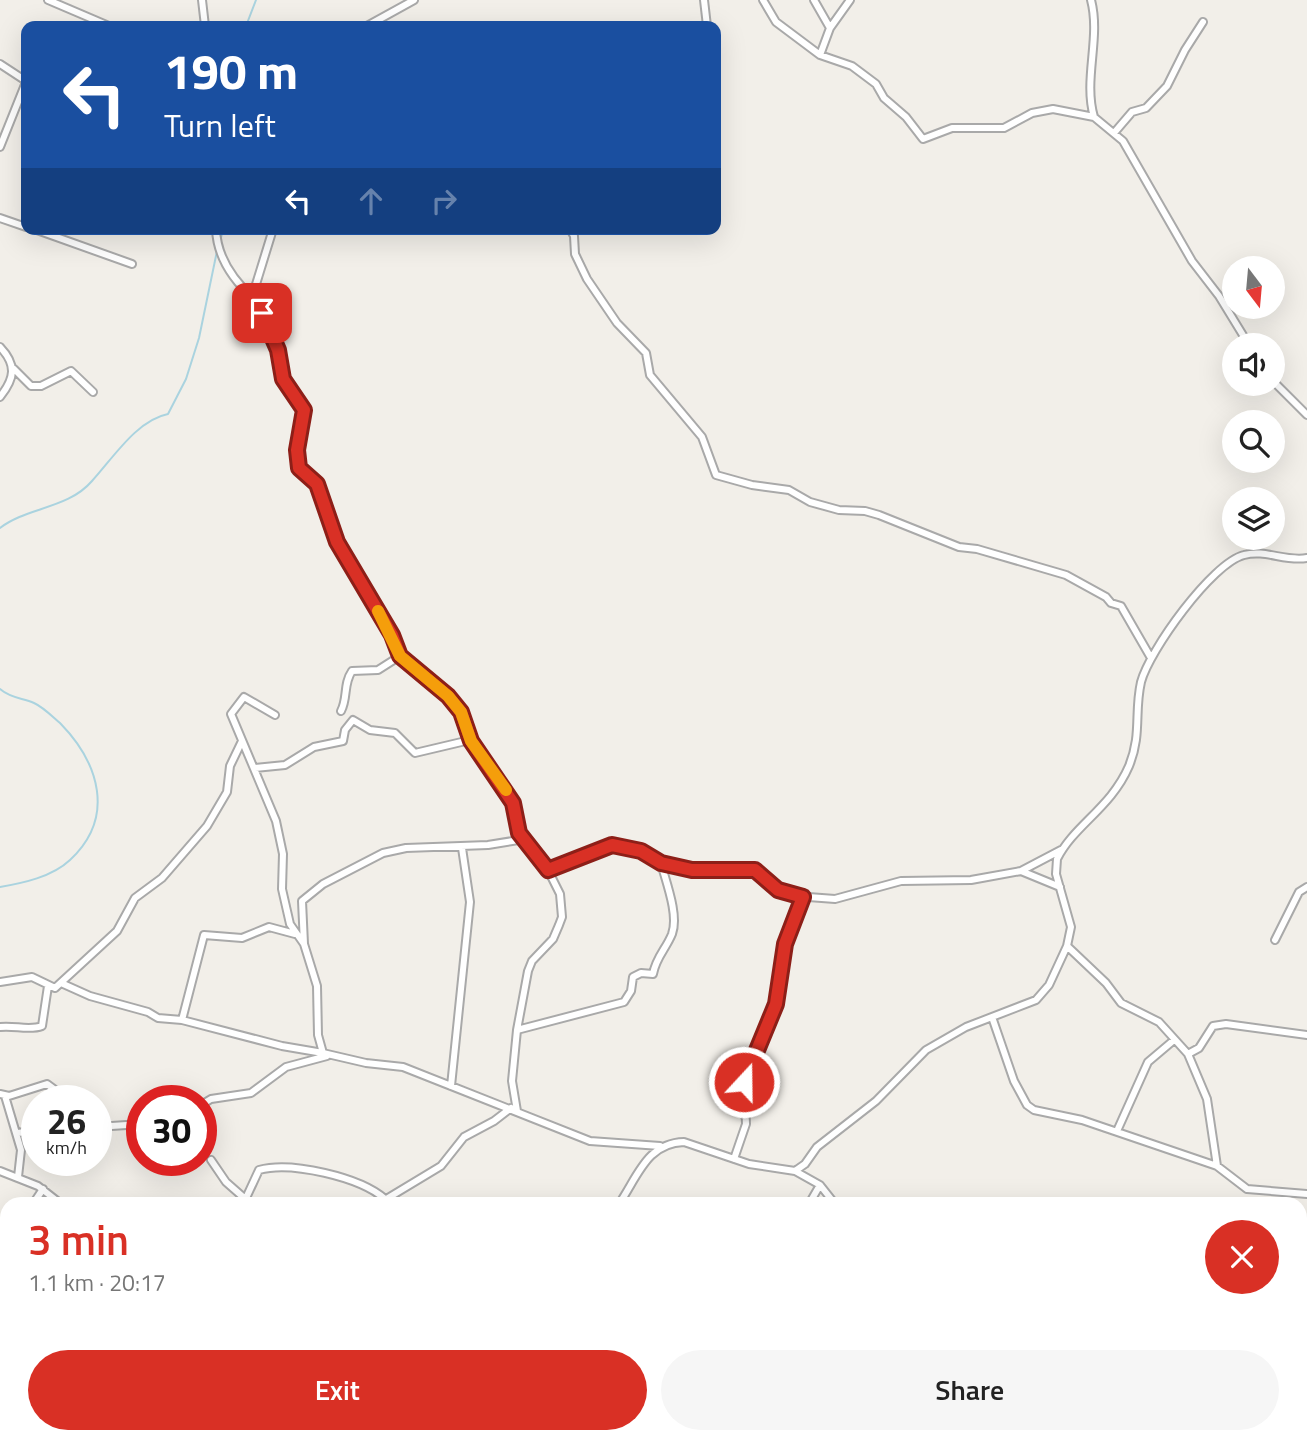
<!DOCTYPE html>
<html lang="en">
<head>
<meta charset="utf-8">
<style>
  :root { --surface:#fff; --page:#f6f6f6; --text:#222; --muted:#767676; --accent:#d93025 }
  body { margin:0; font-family:"Titillium Web",sans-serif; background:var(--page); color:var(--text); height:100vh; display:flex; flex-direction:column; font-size:26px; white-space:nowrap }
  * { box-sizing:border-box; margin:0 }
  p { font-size:23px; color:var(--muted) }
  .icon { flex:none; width:38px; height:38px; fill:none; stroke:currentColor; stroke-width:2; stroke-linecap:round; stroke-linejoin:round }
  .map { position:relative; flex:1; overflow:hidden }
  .drawer { position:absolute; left:0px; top:1197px; width:1307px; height:247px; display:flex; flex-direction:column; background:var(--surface); border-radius:21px 21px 0 0; box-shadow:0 7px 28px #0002 }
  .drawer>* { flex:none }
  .top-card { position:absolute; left:21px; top:21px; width:700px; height:214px; border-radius:14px; box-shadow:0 7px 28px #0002; background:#1a4fa0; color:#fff; overflow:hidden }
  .needle { width:46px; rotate:164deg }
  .buttons { position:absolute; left:1222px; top:256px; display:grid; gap:14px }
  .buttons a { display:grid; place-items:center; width:63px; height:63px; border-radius:50%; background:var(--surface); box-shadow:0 7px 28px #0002; font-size:35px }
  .speed { position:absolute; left:21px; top:1085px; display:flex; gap:14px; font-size:35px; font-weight:700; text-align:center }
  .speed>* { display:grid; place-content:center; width:91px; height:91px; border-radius:50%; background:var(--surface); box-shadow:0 7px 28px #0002; line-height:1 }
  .speed small { font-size:18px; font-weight:400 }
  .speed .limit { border:10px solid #d22; background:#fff; color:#111 }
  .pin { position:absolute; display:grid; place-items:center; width:60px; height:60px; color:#fff; margin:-30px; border-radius:14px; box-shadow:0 4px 10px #0006 }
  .me { position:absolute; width:77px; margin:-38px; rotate:21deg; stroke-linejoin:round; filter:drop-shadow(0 0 5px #0008) }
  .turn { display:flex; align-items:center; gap:24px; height:147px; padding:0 28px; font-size:32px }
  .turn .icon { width:91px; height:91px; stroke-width:2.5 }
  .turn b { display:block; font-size:49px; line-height:60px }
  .lanes { display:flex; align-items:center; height:66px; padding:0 28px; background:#0003; justify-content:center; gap:35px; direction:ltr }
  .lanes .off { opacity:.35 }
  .round { display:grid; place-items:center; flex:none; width:74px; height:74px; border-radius:37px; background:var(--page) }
  .summary { display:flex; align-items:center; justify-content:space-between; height:119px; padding:0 28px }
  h1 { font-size:42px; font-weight:600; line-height:52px; color:var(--accent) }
  .primary-button { display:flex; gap:14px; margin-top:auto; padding:14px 28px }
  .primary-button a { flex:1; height:80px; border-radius:42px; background:var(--accent); color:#fff; font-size:28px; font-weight:600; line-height:80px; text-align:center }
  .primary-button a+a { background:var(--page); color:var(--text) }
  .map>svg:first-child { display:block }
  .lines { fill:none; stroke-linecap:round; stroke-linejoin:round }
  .stream { stroke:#aad3df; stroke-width:2 }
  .street-casing { stroke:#a9a9a9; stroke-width:10 }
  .street { stroke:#fff; stroke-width:6 }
  .route-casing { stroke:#8d1f18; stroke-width:18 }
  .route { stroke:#d93025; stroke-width:12 }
  .slow { stroke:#f59e0b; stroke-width:12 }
</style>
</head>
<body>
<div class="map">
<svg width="1307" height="1443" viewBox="0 0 1307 1443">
  <rect width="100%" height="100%" fill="#f2efe9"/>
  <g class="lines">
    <path class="stream" d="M246,26l10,-26
      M220,242l3,-13
      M0,528c27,-21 68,-19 92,-47 21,-23 45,-61 76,-67l18,-35 13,-41 18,-87
      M0,689c10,9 22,9 34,14 9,4 19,14 26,20 39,40 56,94 10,137 -18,17 -47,23 -70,27"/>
    <g class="street-casing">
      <path id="street" d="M48,0l61,26
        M202,0l3,26
        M704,0l3,26
        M763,0l13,22 44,33 32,11 24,18 8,14 22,19 17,22 29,-11h52l28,-15 21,-4 41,8
        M814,0l16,28
        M1091,0c10,38 -8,79 3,117l29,24 69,120 27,35 30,49
        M367,26l47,-26
        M820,55l10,-27 20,-28
        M0,64l26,17
        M1114,133l18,-21 14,-4 21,-22 18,-36 18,-28
        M0,147l26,-65
        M0,218l26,9
        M34,229l98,35
        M216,229c1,28 18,52 38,70
        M273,229l-20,65 25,56 5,29 22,31 -8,40 2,18 18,16 20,58 55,93 8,21 48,40 13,16 10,29 37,51 11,41 29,37 12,24 2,23 -3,8 -6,14 -21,22 -4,10 -11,59 -5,51 5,30
        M570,229l4,7 1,18 12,25 30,44 29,30 4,22 52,62 14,38 36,10 37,5 21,12 29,8 26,1 14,4 80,32 18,2 89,26 40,22 5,6 10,3 30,52
        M0,347c17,18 15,31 0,50
        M14,369l17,17h10l30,-15 22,21
        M1272,380l35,35
        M341,711c7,-13 2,-27 11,-40l26,-1 22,-14
        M275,715l-31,-18 -13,17 45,107 7,33 -1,35 8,35 14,20 13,42 1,49 5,18 43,10 37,4 187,74 70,5
        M255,768l30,-3 29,-18 29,-6 2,-11 8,-10 17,10 25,3 20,20 55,-13
        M548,870l64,-25 29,6 20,12 31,7h63l23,20 17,6 40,3 66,-18 70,-1 50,-9 40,-21
        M1021,871l39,16
        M1275,940l24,-48 8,-5
        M304,944l-2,-43 21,-17 60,-31 23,-5 82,-3 37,-6
        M1067,946l39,37 15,20 38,19 29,32 19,45 10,67
        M0,982l32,-5 23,11 62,-57 18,-33 27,-20 45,-52 20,-34 3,-26 12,-25
        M61,983l29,13 58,16 10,6 24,2 100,26 41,7
        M992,1017l22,64 13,24 7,5 48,10 135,46 30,23 60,5
        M182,1020l22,-85 38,3 27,-11 26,7
        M0,1027c14,-2 29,4 42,-1l6,-40
        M517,1030l107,-28 7,-11 2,-14 8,-4 12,1c3,-17 13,-25 19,-40 7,-19 -6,-52 -11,-71
        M1188,1054l11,-6 14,-22 13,-2 81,11
        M451,1086l19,-184 -8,-54
        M0,1094l9,2 38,-12 23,17
        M5,1096l16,54 -3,27
        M201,1105l10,-6 40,-6 35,-26 41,-11
        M96,1127l46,-3
        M1117,1131l31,-69 26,-22
        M18,1133l19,-3
        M734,1159l12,-35 -2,-42 32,-78 9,-60 18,-47
        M211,1160l15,22 25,22
        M0,1171l38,15 23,18
        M795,1171l25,14 15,19
        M246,1198l13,-28c32,-9 101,7 126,29
        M33,1204l10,-15
        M378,1204l63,-38 23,-29 30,-16 17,-13
        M619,1204c19,-28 28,-61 65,-62l65,22 46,7 10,-7 12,-17 59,-46 50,-51 40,-23 70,-27 13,-15 18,-39 4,-19 -15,-53 1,-15c17,-34 54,-51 72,-93 13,-32 5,-53 12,-84 8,-31 71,-119 103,-127 21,-6 41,7 63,3
        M809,1204l11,-19
        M0,1233l7,-3
        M0,1258l7,11
        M1300,1346h7
        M249,1437l3,6
        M435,1437l1,6
        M515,1437l4,6
        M913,1437l1,6
        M1113,1437l2,6
        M1265,1437l8,6
        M170,1443l7,-6
        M774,1443l3,-6
        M1097,1443l7,-6
        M1204,1443v-6"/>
    </g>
    <use href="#street" class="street"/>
  </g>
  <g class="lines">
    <g class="route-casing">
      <path id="route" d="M262,313l16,37 5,29 21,31 -7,40 2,18 18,16 20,58 55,93 8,21 48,40 13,16 10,29 42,62 6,30 29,37 64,-25 29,6 20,12 31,7h63l23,20 25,7 -18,47 -9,60 -32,78"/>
    </g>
    <use href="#route" class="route"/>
    <path class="slow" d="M378,611l22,45 48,40 13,16 10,29 35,49"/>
  </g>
</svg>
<div class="buttons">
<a><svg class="needle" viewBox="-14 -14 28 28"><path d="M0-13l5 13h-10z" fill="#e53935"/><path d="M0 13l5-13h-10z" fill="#767676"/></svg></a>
<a><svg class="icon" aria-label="sound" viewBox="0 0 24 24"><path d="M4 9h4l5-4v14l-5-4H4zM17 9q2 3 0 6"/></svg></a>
<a><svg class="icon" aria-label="search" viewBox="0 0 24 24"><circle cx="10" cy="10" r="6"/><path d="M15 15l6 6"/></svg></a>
<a><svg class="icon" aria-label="layers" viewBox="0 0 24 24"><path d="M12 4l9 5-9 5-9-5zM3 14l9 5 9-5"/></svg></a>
</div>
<div class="speed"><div>26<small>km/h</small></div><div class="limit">30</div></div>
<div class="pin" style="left:262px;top:313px;background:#d93025"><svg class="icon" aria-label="arrive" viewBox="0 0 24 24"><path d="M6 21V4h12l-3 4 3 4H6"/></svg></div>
<svg class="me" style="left:744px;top:1082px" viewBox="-20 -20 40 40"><circle r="17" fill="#d93025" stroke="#fff" stroke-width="3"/><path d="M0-11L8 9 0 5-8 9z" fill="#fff"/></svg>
<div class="top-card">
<div class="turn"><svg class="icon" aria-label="left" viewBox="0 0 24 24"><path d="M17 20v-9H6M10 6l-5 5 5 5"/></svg><div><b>190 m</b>Turn left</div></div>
<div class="lanes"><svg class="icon" aria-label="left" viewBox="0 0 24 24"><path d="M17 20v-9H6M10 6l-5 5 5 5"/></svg><svg class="icon off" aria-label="ahead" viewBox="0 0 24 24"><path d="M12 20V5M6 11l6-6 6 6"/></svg><svg class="icon off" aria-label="right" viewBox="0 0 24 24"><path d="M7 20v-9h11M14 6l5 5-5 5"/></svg></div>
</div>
<section class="drawer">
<div class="summary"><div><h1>3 min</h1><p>1.1 km · 20:17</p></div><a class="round" style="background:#d93025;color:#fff"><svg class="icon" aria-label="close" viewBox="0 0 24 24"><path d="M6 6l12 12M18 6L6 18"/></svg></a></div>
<div class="primary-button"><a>Exit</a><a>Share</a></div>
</section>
</div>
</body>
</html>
